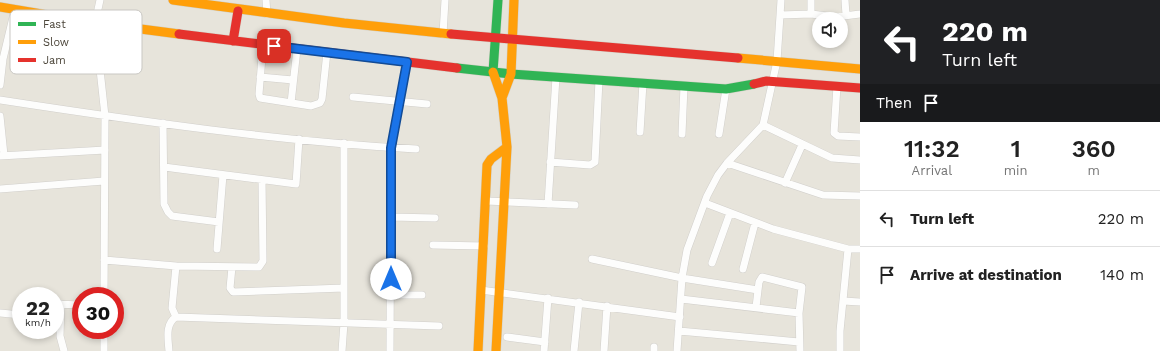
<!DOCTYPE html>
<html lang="en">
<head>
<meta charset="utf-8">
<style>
  :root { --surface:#fff; --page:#f6f6f6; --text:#222; --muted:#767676; --line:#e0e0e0 }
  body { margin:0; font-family:"Work Sans",sans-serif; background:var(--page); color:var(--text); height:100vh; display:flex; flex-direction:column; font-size:15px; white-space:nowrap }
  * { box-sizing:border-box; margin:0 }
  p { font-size:13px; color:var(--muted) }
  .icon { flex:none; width:22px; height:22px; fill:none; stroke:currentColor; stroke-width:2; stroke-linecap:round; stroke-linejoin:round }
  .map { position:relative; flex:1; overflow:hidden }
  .drawer { display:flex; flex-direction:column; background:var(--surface); width:300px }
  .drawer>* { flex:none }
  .guide { background:#202124; color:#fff; overflow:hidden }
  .fabs { position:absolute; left:812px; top:12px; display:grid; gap:8px }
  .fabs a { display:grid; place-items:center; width:36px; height:36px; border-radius:50%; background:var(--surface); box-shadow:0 2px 6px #0003; font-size:20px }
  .speed { position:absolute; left:12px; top:287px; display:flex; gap:8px; font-size:20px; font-weight:700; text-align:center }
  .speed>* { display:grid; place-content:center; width:52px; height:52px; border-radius:50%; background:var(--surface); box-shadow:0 2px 6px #0003; line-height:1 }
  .speed small { font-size:10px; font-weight:400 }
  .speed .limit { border:6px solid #d22; background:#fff; color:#111 }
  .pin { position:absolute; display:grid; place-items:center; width:34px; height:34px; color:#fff; margin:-17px; border-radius:8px; box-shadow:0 2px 6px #0006 }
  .me { position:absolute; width:44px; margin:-22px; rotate:0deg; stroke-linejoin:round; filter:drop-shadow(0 0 3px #0008) }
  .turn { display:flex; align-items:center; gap:14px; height:84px; padding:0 16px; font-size:18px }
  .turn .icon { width:52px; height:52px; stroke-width:2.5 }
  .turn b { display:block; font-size:28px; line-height:34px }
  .then { display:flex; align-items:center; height:38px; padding:0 16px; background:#0003; gap:8px; font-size:15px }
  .eta { display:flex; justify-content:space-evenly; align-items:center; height:68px; text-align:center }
  .eta b { font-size:24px; font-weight:600; line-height:28px }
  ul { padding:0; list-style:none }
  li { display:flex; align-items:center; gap:12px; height:56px; padding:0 16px; border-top:1px solid var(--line) }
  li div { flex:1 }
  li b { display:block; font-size:15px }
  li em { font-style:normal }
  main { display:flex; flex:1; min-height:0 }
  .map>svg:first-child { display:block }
  .residential { fill:#e7e4db; fill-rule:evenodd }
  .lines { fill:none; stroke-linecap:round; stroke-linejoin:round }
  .street-casing { stroke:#d1cfcb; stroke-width:8 }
  .fast-casing { stroke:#d2cfc4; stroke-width:10 }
  .slow-casing { stroke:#d2cfc4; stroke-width:10 }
  .jam-casing { stroke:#d2cfc4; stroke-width:10 }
  .street { stroke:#fdfdfc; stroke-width:7 }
  .fast { stroke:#30b455; stroke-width:9 }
  .slow { stroke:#ff9f0a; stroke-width:9 }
  .jam { stroke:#e5322d; stroke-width:9 }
  .route-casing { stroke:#114b97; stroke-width:10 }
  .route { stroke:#1a73e8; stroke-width:7 }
  .key { fill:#fff; stroke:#c9c7c3; stroke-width:1 }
  .key-label { font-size:11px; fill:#4a4438 }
</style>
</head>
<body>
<main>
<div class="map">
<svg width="860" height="351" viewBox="0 0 860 351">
  <rect width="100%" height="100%" fill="#f3f2ed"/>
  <path class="residential" d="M0,0h860v351h-860zM819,19h22v22h-22zM21,296h34v34h-34zM81,296h34v34h-34z"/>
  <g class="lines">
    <g class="street-casing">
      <path id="street" d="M100,0l-5,23 10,93 -1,180
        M266,0l1,14
        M845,0l1,15
        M811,14v-14
        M780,15l31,-1 25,3 24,-3
        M443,34l2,-34
        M263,45l-4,49 1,4 51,8 9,-3 2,-4 5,-47
        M260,77l33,3
        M0,85l3,-26 12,-50
        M837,86l-3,47 4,3 22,1
        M353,97l74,7
        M0,100c137,21 277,41 416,49
        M291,103l6,-54
        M0,116l4,39
        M163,123l1,81 4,8 4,4 47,6
        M763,125l69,33 28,2
        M640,132l3,-49
        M682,134l2,-48
        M719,134l7,-45
        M0,156l105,-6
        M550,162l40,3 5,-3 4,-82
        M727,163l96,32 37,1
        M164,167l132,17 3,-45
        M785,183l17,-38
        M0,189l104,-8
        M486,201l89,4
        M705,203l68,26 75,20
        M548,204l8,-127
        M391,217l44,1
        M433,245l51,1
        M217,249l6,-74
        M592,259l90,19 76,12
        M104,260l72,6 83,1 4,-6 -1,-81
        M712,263l18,-50
        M176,266l-4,42 4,9
        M232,267l-2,21 3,4 111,-4
        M743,269l12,-46
        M481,290l199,27
        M391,295h31
        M681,299l118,14
        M843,301l17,1
        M55,304l26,1
        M61,304l-1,32 4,15
        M756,307l3,-25 3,-5 40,10 -3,26 1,38
        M0,313l21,2
        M104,330v21
        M679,331l120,11
        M507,337l38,5
        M169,351c-1,-13 -4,-27 7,-34l263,9
        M342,351l2,-28v-180
        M390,351l1,-203 16,-86
        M544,351l4,-53
        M574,351l5,-49
        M604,351l3,-45
        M654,351v-4
        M677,351l5,-73 5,-28 20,-54 11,-21 9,-12 36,-38 14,-64 4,-61
        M840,351v-20l8,-82h12"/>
    </g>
    <g class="fast-casing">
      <path id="fast" d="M457,68l54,6 215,15 28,-5
        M493,72l5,-72"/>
    </g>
    <g class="slow-casing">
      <path id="slow" d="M173,0l171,23 107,11
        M0,7l95,16 84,11
        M738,58l122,11
        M493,72l9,26 5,49 -11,204
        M502,98l9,-24 3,-74
        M478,351l9,-186 4,-6 16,-12"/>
    </g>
    <g class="jam-casing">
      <path id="jam" d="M179,34l278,34
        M451,34l287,24
        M233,41l5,-30
        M754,84l12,-3 94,7"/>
    </g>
    <use href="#street" class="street"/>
    <use href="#fast" class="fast"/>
    <use href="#slow" class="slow"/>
    <use href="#jam" class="jam"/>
  </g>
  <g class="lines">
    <g class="route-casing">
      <path id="route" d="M274,46l133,16 -16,86v131"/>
    </g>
    <use href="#route" class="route"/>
  </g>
  <rect x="10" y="10" width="132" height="64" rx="6" class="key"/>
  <rect x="18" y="22" width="18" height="4" fill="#30b455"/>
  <rect x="18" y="40" width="18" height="4" fill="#ff9f0a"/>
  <rect x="18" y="58" width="18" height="4" fill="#e5322d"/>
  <g class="key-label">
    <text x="43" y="28">Fast</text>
    <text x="43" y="46">Slow</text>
    <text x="43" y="64">Jam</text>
  </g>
</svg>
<div class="fabs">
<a><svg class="icon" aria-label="sound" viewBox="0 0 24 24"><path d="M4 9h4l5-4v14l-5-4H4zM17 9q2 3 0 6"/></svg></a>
</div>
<div class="speed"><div>22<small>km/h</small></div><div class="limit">30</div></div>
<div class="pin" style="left:274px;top:46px;background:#d93025"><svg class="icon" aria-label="arrive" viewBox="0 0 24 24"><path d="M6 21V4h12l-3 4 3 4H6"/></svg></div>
<svg class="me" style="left:391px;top:279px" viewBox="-20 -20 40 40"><circle r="19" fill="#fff"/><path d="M0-13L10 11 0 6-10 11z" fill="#1a73e8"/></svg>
</div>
<section class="drawer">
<div class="guide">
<div class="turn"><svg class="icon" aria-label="left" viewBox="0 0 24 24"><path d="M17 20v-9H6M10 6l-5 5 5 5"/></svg><div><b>220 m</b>Turn left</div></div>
<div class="then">Then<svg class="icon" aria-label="arrive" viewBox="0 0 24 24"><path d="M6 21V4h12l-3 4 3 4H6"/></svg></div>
</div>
<div class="eta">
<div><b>11:32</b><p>Arrival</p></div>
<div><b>1</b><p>min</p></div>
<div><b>360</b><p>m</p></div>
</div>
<ul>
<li><svg class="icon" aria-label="left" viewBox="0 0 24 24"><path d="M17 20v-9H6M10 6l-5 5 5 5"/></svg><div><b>Turn left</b></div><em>220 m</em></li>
<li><svg class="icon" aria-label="arrive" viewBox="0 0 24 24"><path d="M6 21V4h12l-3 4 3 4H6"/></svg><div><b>Arrive at destination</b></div><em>140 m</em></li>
</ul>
</section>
</main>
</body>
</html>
